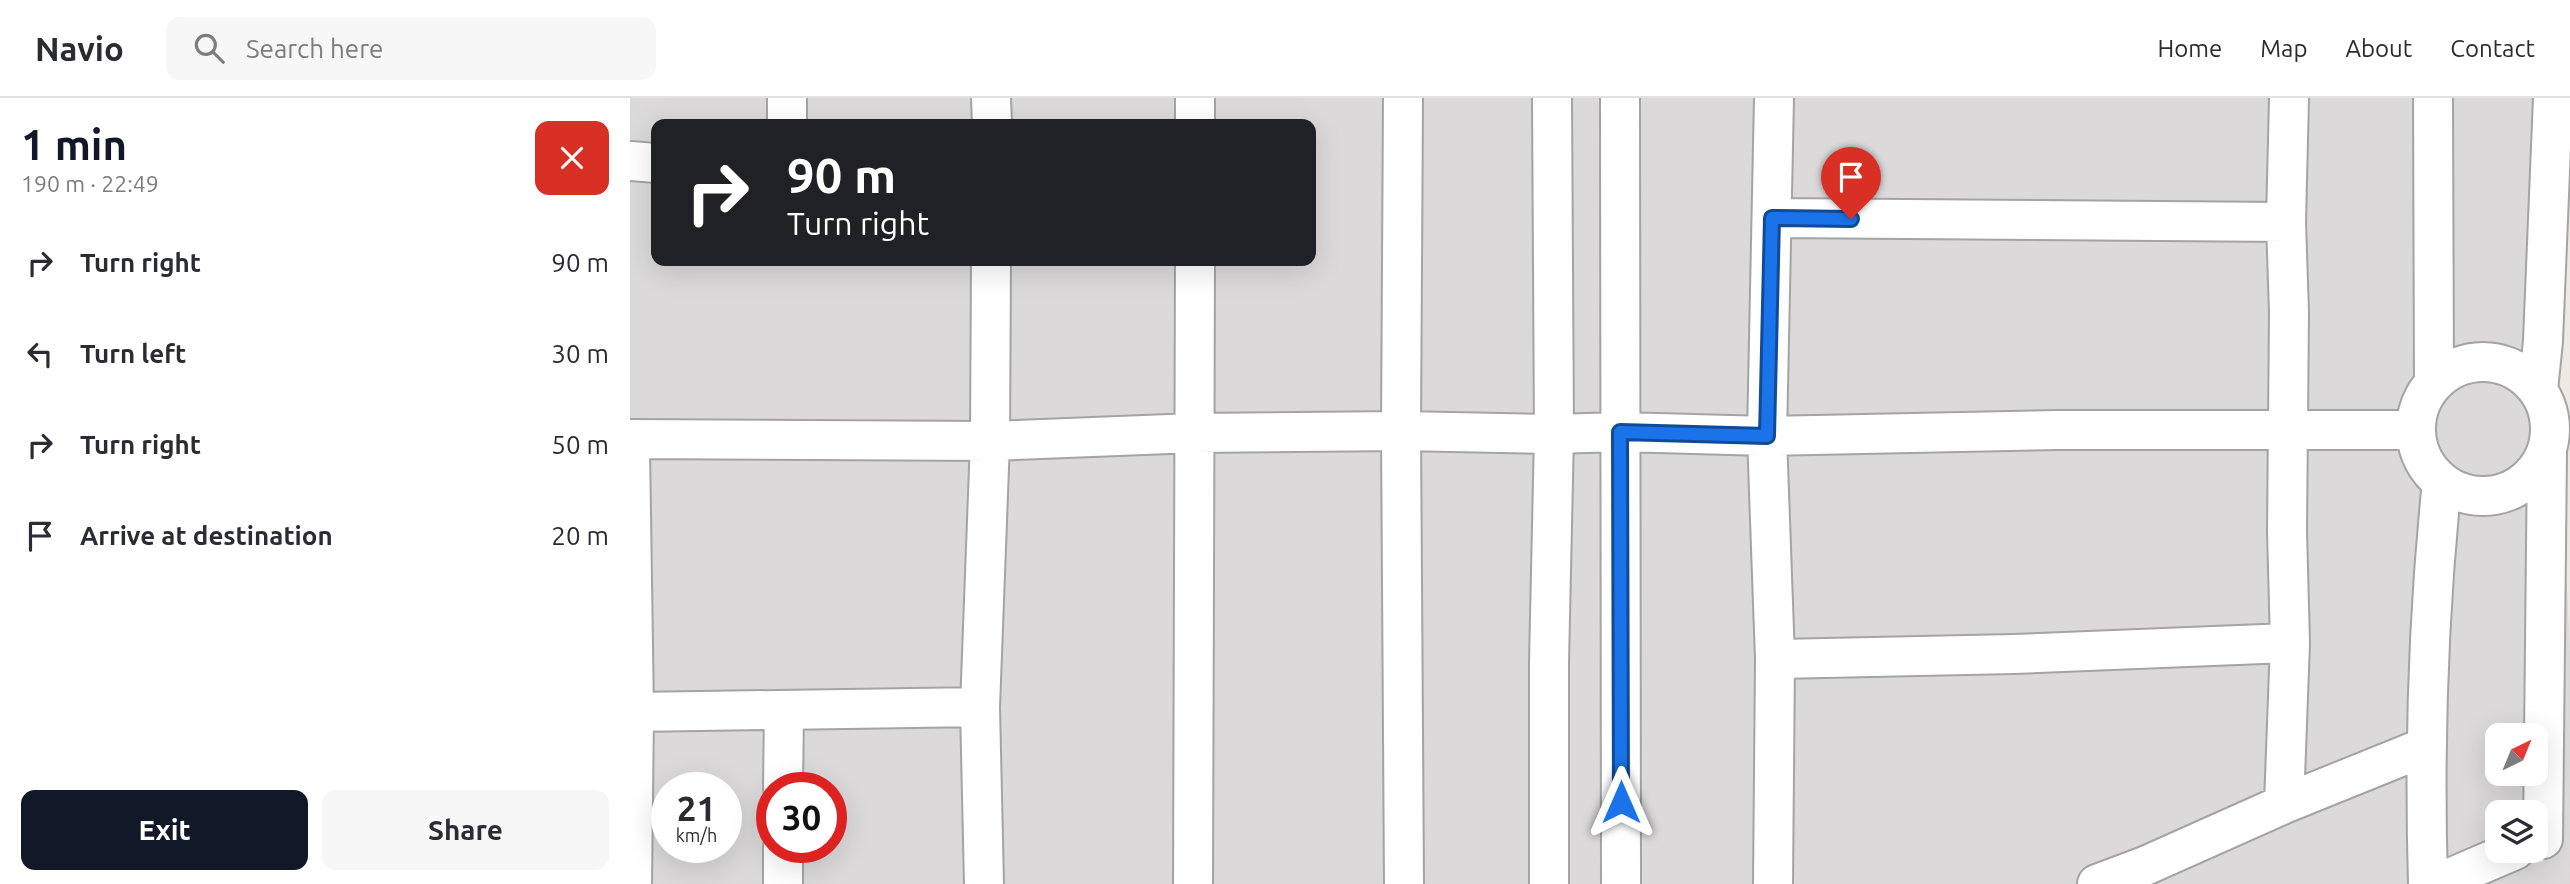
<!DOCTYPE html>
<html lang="en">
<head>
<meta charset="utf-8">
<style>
  :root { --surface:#fff; --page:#f7f7f7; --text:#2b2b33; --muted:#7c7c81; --line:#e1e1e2; --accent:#111827 }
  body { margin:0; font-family:Ubuntu,sans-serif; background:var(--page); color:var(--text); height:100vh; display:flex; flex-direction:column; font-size:26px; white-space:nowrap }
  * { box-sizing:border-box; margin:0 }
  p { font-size:23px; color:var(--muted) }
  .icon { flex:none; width:38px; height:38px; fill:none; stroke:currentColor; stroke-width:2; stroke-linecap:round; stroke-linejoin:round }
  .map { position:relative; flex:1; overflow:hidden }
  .panel { display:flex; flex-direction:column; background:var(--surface); width:630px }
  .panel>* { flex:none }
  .hud { position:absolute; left:21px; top:21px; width:665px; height:147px; border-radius:14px; box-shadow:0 7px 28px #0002; background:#202124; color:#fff; overflow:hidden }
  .needle { width:46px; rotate:43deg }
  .fabs { position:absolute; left:1855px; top:625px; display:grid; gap:14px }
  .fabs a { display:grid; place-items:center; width:63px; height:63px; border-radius:14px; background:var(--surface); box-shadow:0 7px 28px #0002; font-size:35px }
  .speed { position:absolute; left:21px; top:674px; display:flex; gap:14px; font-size:35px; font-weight:700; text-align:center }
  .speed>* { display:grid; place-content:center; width:91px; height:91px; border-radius:50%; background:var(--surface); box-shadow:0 7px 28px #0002; line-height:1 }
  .speed small { font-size:18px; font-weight:400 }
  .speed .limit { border:10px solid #d22; background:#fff; color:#111 }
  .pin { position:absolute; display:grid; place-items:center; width:60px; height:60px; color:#fff; margin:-72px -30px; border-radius:50% 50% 50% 0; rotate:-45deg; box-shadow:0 0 7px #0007 }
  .pin .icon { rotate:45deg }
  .me { position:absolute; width:77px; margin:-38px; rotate:0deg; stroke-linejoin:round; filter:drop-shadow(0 0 5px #0008) }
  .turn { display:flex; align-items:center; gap:24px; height:147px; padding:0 21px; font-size:32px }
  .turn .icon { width:91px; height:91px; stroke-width:2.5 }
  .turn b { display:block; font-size:49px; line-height:60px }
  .round { display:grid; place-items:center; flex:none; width:74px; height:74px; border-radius:14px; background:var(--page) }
  .headline { display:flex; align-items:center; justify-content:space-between; height:119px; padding:0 21px }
  h1 { font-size:42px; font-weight:600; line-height:52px; color:var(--accent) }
  .cta { display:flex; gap:14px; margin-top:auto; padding:14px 21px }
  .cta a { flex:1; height:80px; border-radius:14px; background:var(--accent); color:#fff; font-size:28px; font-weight:600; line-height:80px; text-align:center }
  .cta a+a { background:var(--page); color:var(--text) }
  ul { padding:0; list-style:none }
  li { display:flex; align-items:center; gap:21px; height:91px; padding:0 21px }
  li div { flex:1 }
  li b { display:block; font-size:26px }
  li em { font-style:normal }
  header { display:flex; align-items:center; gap:42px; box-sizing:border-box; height:98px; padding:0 35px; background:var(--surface); border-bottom:2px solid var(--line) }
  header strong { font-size:33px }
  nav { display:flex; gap:38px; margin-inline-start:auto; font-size:24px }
  .search { width:490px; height:63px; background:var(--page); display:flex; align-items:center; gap:18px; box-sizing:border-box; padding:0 24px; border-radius:14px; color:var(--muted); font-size:26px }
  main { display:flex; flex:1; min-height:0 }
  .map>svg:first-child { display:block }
  .residential { fill:#dbd9d9; fill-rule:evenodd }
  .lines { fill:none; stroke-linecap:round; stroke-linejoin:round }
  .minor-casing { stroke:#a4a4a4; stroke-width:42 }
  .minor { stroke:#fff; stroke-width:38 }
  .route-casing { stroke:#114b97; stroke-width:18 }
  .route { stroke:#1a73e8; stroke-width:12 }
</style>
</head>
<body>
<header>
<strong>Navio</strong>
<div class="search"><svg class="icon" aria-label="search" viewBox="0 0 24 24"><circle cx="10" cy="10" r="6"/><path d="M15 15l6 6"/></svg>Search here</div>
<nav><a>Home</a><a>Map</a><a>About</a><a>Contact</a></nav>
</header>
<main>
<section class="panel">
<div class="headline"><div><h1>1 min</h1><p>190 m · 22:49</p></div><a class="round" style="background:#d93025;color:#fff"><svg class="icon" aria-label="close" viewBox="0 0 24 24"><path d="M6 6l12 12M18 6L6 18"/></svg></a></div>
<ul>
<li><svg class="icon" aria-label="right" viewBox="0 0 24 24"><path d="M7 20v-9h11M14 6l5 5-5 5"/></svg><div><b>Turn right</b></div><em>90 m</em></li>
<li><svg class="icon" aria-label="left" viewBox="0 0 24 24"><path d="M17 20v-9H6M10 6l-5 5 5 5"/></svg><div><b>Turn left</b></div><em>30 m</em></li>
<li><svg class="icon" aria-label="right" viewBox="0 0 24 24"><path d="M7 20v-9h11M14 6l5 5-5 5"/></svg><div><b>Turn right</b></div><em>50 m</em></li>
<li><svg class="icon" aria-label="arrive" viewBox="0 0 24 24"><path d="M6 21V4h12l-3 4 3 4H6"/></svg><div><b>Arrive at destination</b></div><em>20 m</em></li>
</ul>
<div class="cta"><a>Exit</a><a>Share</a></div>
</section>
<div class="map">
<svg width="1940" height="786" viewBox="0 0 1940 786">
  <rect width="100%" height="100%" fill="#eee9e2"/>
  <path class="residential" d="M0,0h1914l26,555v231h-1940zM26,26h655v137h-655zM1867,637h39v39h-39zM37,690h59v59h-59zM142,690h59v59h-59zM1867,714h39v38h-39z"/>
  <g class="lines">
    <g class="minor-casing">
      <path id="minor" d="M157,0v26
        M361,0l1,26
        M773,0l-2,333 3,453
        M990,0l1,786
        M1803,0l1,284
        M565,26v-26
        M0,63l26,2
        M1142,120l514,4
        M1786 331a67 67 0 1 1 134 0a67 67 0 1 1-134 0Z
        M1908,292l5,-49 10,-243
        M0,341l360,2 205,-8 206,-2 153,3 66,-2 147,4 290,-6h359
        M0,350l4,264 -2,172
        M1145,561l239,-5 276,-11
        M4,614l346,-5
        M153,690l1,-78
        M1654,706l6,-161 -3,-112 2,-218 -3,-91 3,-124
        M1913,741l4,-389
        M153,786v-37
        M354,786l-4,-177 10,-266 1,-180
        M563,786l2,-623
        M919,786v-221l5,-229 -2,-336
        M1143,786l2,-225 -8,-223 7,-338
        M1467,786l48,-18 139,-62 141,-57
        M1798,786c-4,-134 0,-268 14,-402
        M1806,786l79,-34"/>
    </g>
    <use href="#minor" class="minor"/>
  </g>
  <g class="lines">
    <g class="route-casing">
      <path id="route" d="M991,704l-1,-370 147,4 5,-218 79,1"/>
    </g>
    <use href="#route" class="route"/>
  </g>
</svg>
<div class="fabs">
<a><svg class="needle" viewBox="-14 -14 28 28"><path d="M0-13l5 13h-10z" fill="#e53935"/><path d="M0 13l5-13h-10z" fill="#7c7c81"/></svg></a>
<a><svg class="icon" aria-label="layers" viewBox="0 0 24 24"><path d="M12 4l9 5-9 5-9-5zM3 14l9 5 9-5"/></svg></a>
</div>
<div class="speed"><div>21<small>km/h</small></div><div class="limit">30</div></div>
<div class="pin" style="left:1221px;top:121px;background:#d93025"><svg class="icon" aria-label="arrive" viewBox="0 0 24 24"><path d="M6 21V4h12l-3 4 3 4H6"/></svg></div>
<svg class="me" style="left:991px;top:704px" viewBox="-20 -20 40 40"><path d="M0-17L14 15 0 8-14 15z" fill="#1a73e8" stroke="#fff" stroke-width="4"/></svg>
<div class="hud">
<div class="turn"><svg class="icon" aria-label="right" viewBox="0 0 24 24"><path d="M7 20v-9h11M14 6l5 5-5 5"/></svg><div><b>90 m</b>Turn right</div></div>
</div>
</div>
</main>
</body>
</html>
